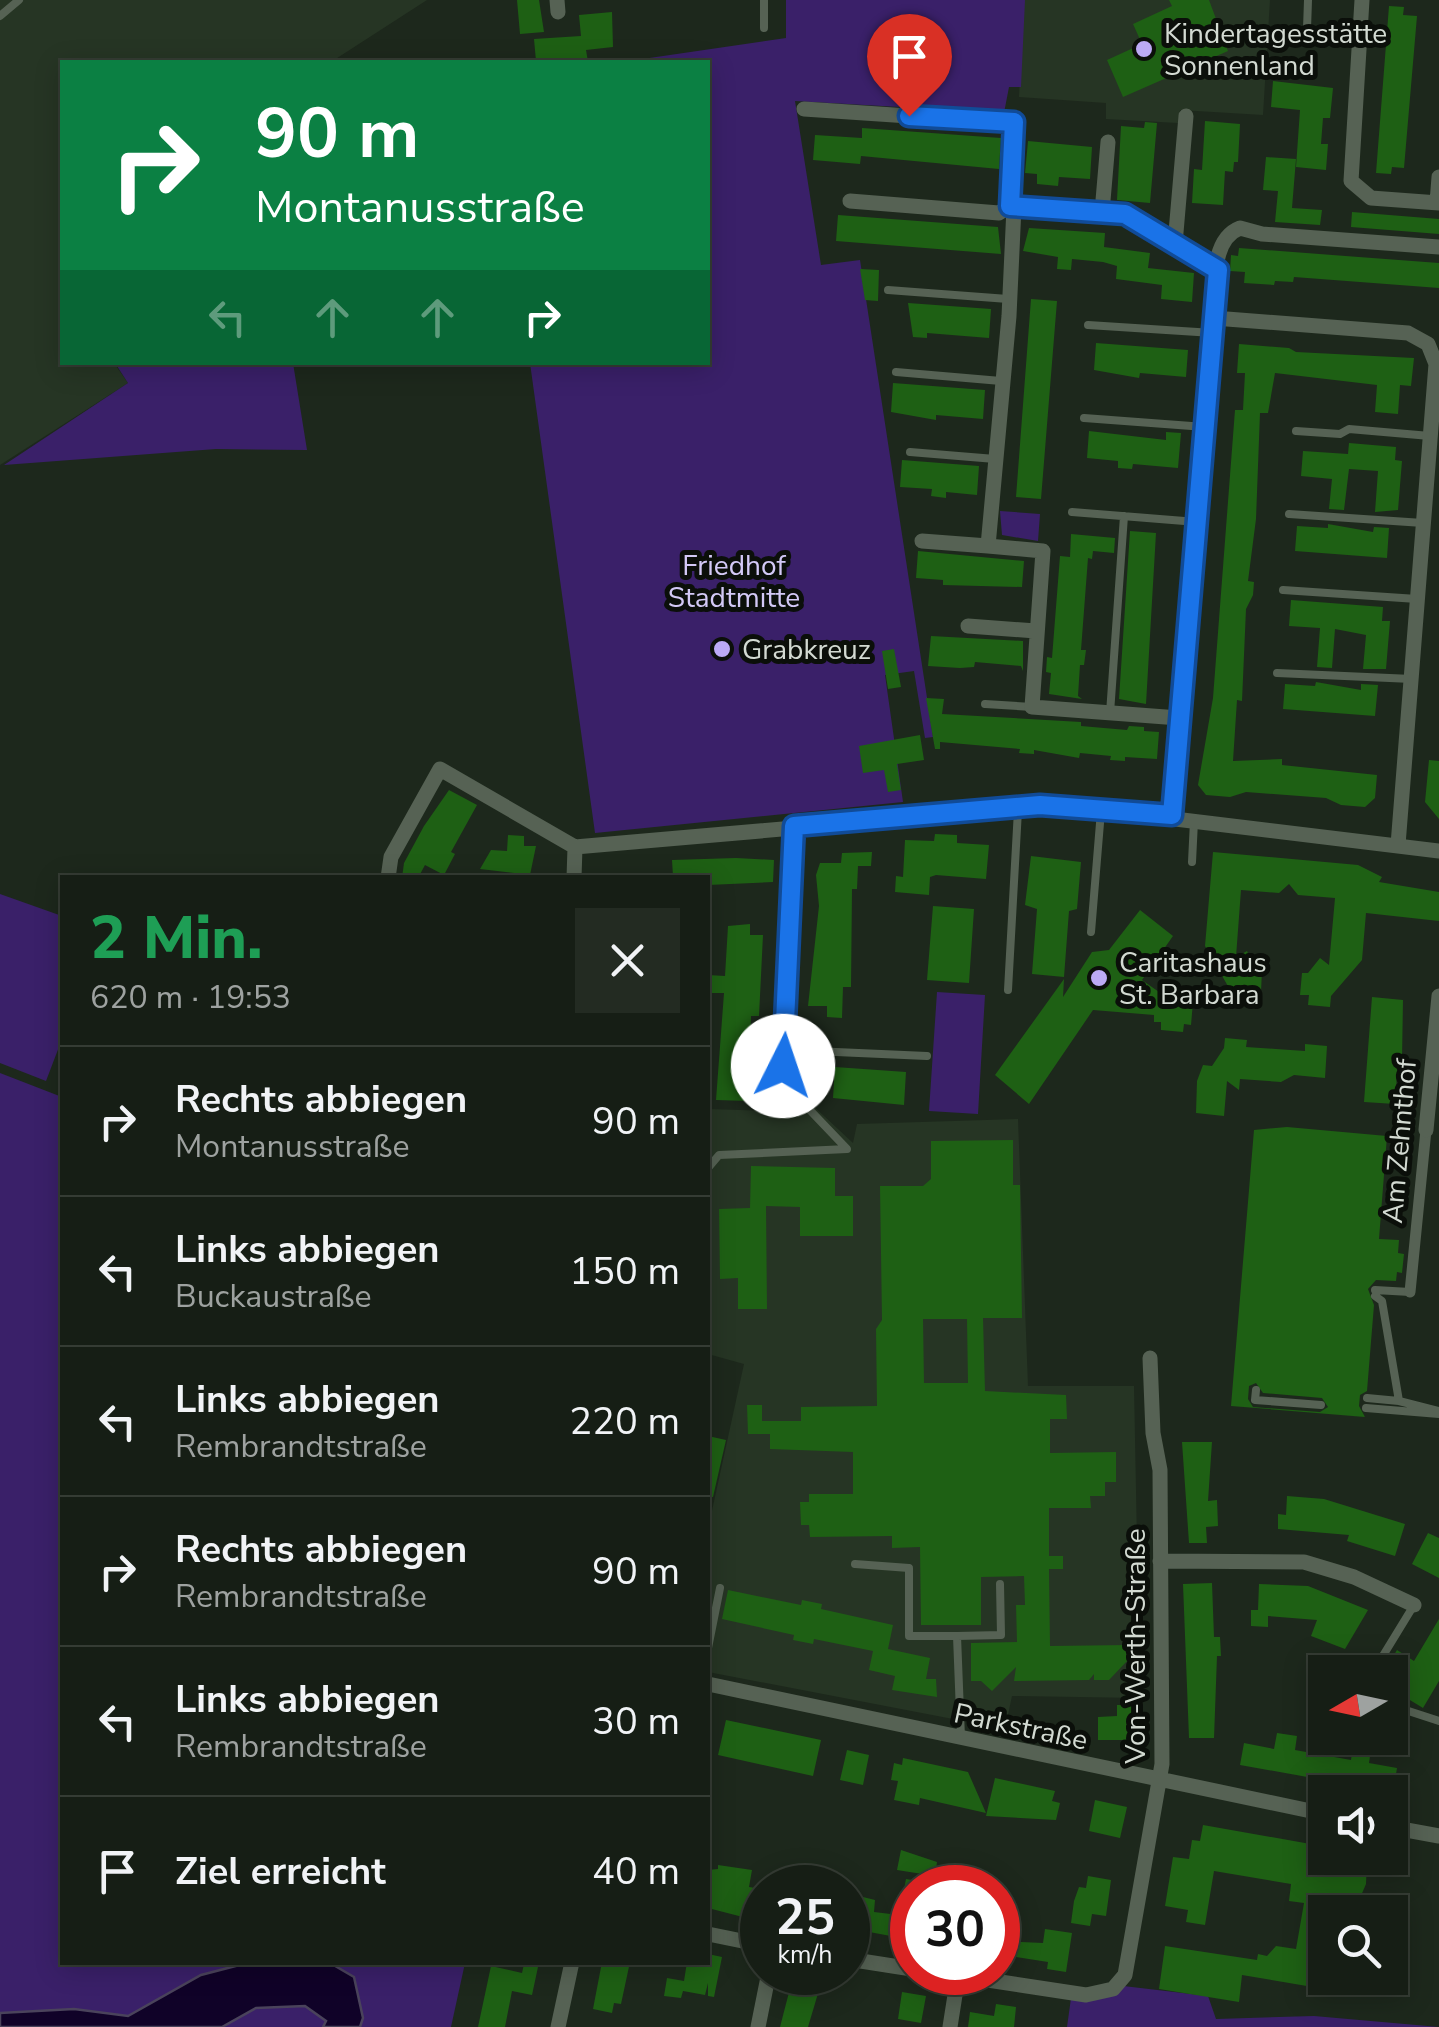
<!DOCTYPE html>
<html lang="de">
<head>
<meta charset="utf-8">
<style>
  :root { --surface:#161e15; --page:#232b22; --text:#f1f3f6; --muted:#9ea2a0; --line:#353c34 }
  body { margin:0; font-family:"Nunito Sans",sans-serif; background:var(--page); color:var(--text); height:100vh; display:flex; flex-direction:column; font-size:38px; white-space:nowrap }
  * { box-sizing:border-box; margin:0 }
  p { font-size:32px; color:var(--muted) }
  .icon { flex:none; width:55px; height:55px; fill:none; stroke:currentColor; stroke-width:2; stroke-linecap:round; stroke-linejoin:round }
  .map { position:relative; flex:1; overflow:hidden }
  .sheet { position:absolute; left:60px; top:875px; width:650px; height:1090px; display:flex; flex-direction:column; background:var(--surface); border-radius:0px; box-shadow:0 5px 25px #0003,0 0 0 2px var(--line) }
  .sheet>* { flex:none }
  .top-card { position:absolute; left:60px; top:60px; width:650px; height:305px; border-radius:0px; box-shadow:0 5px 25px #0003,0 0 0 2px var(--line); background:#0b8043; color:#fff; overflow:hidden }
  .needle { width:65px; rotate:261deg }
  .buttons { position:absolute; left:1308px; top:1655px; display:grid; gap:20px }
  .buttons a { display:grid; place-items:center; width:100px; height:100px; border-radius:0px; background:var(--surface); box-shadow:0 5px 25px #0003,0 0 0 2px var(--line); font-size:50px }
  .speed { position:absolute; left:740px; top:1865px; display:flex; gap:20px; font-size:50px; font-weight:700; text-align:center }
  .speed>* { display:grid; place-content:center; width:130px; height:130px; border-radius:50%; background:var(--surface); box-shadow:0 5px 25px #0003,0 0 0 2px var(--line); line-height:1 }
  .speed small { font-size:25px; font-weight:400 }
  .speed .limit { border:15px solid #d22; background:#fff; color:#111 }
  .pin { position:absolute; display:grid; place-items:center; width:85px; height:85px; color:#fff; margin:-102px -42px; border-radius:50% 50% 50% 0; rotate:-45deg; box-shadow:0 0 10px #0007 }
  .pin .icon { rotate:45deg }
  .me { position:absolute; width:110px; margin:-55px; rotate:4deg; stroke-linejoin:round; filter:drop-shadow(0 0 8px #0008) }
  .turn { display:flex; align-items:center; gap:35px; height:210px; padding:0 30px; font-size:45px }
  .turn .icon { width:130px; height:130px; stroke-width:2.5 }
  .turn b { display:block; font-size:70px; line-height:85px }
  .lanes { display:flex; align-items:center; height:95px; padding:0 30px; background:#0003; justify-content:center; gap:50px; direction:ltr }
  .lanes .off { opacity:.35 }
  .round { display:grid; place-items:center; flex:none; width:105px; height:105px; border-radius:0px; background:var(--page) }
  .head { display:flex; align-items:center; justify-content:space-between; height:170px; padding:0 30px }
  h1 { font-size:60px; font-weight:800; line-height:75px; color:#1e9e55 }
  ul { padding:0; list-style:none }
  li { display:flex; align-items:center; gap:30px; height:150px; padding:0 30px; border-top:2px solid var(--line) }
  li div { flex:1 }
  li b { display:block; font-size:38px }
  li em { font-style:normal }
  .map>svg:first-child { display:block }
  .built { fill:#263524 }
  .green { fill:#3a2069 }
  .water { fill:#100228; stroke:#4a435b; stroke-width:2.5 }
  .building { fill:#1e6014; fill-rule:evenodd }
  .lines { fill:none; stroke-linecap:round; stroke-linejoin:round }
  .service { stroke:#566254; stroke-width:8 }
  .pedestrian { stroke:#566254; stroke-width:11 }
  .minor { stroke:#566254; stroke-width:15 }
  .route-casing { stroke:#114b97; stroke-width:25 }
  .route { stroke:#1a73e8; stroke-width:18 }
  .poi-dot { fill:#bcaaf5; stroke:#0b0f0a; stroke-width:4 }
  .labels { text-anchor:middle; stroke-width:10; stroke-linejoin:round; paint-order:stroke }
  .poi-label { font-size:28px; fill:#d3dad2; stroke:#0b0f0a; text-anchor:start }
  .park-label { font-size:28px; fill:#d3c9f6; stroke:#0b0f0a }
  .street-label { font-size:28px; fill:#d3dad2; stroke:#0b0f0a }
</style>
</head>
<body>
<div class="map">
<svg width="1439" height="2027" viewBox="0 0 1439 2027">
  <rect width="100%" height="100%" fill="#1d281c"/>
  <path class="built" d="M0,0h427l-96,62h-269v300l52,1 14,20 -128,82z
    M1024,0h246l-7,115 -83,-5 -2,13 -72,-4v-16l-87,-6z
    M771,1089l39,1v13l43,40 4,-19 161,-5 10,267h106l6,312 -128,-2 -7,33 -297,-57v-143l36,-165 -36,-10v-245l61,2z"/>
  <path class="green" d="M786,0h239l-4,87h-12l-5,26 -209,-12 26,164 39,-5 73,477 -8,1 -11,-67 -29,4 18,127 -308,31 -65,-470 178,-1v-300h-86l164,-24z
    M115,363h178l14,87 -91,-1 -212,16 124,-82z
    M1000,511l40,3 -2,27 -36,-6z
    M0,894l62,22v123l-16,42 -46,-18z
    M937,992l48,3 -7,119 -49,-3z
    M0,1073l62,24v865l403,1 -14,64h-451z
    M1115,1985l93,11 8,23 98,-3 125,11h-372l5,-36z"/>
  <path class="water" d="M251,1962l79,1 24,14 9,41 -3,9h-37l3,-6 -21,-15 -49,2 -34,19h-222v-14l74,-4 54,7 73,-41z"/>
  <path class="building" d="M517,0h22l5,32 -24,2z
    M1169,0h40l19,51 -105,46 -16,-37 35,-16 -9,-20 39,-18z
    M1389,6l15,1 -1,8 14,1 -13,152 -12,-1 -1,7 -15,-1z
    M612,12l1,35 -27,3 2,12 -52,-1 -2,-22 47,-3 -2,-21z
    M1273,81l60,7 -3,30h-7l-2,26h7l-2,26 -30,-3 4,-57 -29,-3z
    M1205,121l35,3 -2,38h-4l-1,10 -8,-1 -2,34 -31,-2 2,-34 8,1z
    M1145,122l12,1 -7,80 -33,-3 4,-74 23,2z
    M862,128l139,10 -2,31 -138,-13 -1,8 -47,-4 2,-25 47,3z
    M1028,141l64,6 -2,32 -31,-2 -1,9 -21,-2v-10l-12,-1z
    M1266,157l30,2 -4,49 30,2 -2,15 -45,-3 3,-31 -15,-1z
    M1352,212l87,7v15l-88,-7z
    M838,215l160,12 3,27 -165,-13z
    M1029,228l76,5 -1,14 46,6 -2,15 46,5 -2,29 -31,-3 1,-14 -46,-6 1,-13 -14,-4 -31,-3 -1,11 -14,-1 1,-12 -35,-6z
    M1239,248l200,15v25l-145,-11 -1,5 -18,-1 -1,4 -30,-2 1,-11 -15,-1 1,-16 7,1z
    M860,269l19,1 -1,31 -13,-1z
    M1031,299l26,2 -16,198 -25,-2z
    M908,303l83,6 -2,29 -62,-5v5l-14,-1z
    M1096,343l92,7 -2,27 -46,-4 -1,5 -45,-8z
    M1239,344l50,4 7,4 118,6 -3,28 -11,-1 -2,29 -23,-2 2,-27 -102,-12 -7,40h-8l-4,106 -8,62 6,1 -1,13 -7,14 -4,92 -5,-1 -4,61 49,-2v6l95,10 -2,23 -10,9 -24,-2 -15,-7 -80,-6 -16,5 -24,-2 -8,-10 15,-87 22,-288h8l2,-37h-8z
    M893,383l92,7 -2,29 -47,-4v5l-45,-8z
    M1089,431l77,9v-8l15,1 -3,35 -45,-4 -1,5 -14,-1v-7l-31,-3z
    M1349,443l47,4 -1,13 7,1 -4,49 -23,2 3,-41 -29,-2 -5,41 -15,-1 3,-30 -31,-3 2,-25 45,3z
    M902,460l77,6 -2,29 -31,-3v6l-15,-2 1,-7 -32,-2z
    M1328,524l45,8 1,-5 15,1 -2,30 -92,-7 2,-25 31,2z
    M1130,531l26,2 -10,171 -27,-5z
    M1071,534l44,4 -1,15 -21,-2 -1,8 -4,-1 -7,92h5l-2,15h-4l-2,31 4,3 -33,-5 2,-21 -5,-1 1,-15 5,1 8,-102 10,1z
    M918,551l106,10 -2,26 -79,-2v-5l-27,-2z
    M1291,600l92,7 -1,14h8l-4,48h-23l3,-34 -31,-6 -3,39 -15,-1 3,-39 -31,-2z
    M931,636l92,5v30l-2,-5 -46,-4 -1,5 -14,1 -32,-2z
    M894,649l7,38 -13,2 -6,-38z
    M1316,682l45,8v-6l17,1 -3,31 -92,-7 2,-25 30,2z
    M926,698l18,1 -2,15 139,8v4l46,4 2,-4 15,1v4l15,1 -2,27 -32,-2v4l-15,-1 1,-4 -31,-3 -1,5 -45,-8v4l-15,-1 1,-4 -80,-7v7h-5z
    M920,735l4,25 -27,4 4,26 -13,2 -4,-22 -21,3 -4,-27z
    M1429,760l10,1v58l-14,-17z
    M449,790l28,15 -26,47 4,2 -11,21 -19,-10 -7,13h-16l2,-15 20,-37z
    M935,834l22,1v8l32,2 -3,34 -50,-4 -6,2 -1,18 -34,-3 1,-16 7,1 2,-37 29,1z
    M508,835l16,1v10h12l-6,29 -50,-6 11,-19 16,1z
    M872,852l-1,14h-13l-1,23h-5l-1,98h-8l-1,31 -15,-1v-11h-19l11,-100 -3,-31 4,-12h21l1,-10z
    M1213,852l145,13 24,12 -3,5 60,10v29l-73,-8 -4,47 -31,36 -1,11 -22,-2 1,-10h-9l2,-22h6l12,-15 9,7 6,-67 -37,-3 -9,-11 -10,9 -38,-3 -5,67 11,-6 8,18 7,1 -1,22 -11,-1v9l-22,-1 1,-11 -24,-42z
    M1031,856l50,6 -4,47 -8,2 -5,66 -32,-3 5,-65 -12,-4z
    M736,858l38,2 -1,22 -65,3v-7l-35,-2 -1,-16z
    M933,906l41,3 -5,74 -42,-3z
    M1140,910l33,26 -31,44 17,12 28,2 -1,7 7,1 -2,23 -7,-1 -1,8 -22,-2v-8h-7v-7l-61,-5 -64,94 -34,-29 69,-96 -1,18 29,-45 17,-2z
    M750,924v11h13l-4,81h-8l-1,32 -9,2 -1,28h9l-1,23 -32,-1 8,-107h-16v-18l17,1 3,-50z
    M1372,997l31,3 -1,60 -4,-1 -3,45 -31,-2z
    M1225,1038l22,2 -1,7 30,2 29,2v-7l22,2 -2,32 -31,-3 -13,7 -41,-3 -1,11 -12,-9 -3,35 -28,-3 1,-32 6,-16 9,1 12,-18z
    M835,1067l71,5 -2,33 -71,-7z
    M1287,1127l100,9 -8,103 20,1 -1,13 6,1 -2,19 -5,-1 -1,9 -20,-1 -8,9 6,16 -7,86 -7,4 -1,11 6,11 -134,-11 23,-276zM1256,1383l7,10 59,5 6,9 -8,5 -67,-5 -5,-8 1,-13z
    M1013,1140v45h7l2,133h-39l2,73 81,4 1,24h-17v34l66,-1v30h-11v14h-15l1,12h-42v48h14v13h-14l1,77 78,-1v15l-19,20h-15v-6l-5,6 -75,1 2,-14 -24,24 -11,-10h-10v-38l46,-1 -1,-37h9l-1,-29 -43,1v48h-60l-1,-78 -28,1v-12l-82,1 -1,-12h-8l-1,-23h9v-8h44v-42l-83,-3v-15h-22l-1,-29h15v16h39v-14l76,-1 -1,-77 6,-9 -2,-134h43l8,-7v-38zM923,1319h44l1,64h-44z
    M751,1166l84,2v28h18v40h-53v-29l-34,-1 1,103h-29v-31l-18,1 -1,-70 31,-1z
    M708,1436l18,4 -13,57h-5z
    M1182,1442h30l-4,59 9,-1 1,26 -12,1 1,16h-18z
    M1287,1496l37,3 81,25 -10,32 -48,-15 2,-6 -71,-6v-15l8,1z
    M1428,1533l11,5v40l-27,-14z
    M1212,1583l2,54h6l1,19h-4l-3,82h-25l-6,-154z
    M1259,1584l49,2 60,24 -23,39 -34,-13 6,-16 -49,-4v11l-17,-1v-16h7z
    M728,1590l73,15 1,-5 20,4 -1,5 72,16 -5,24 42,9 -4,21h10l1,18 -45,-7 3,-14 -26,-6 4,-19 -59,-12 -1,5 -20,-4 1,-5 -72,-16z
    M1439,1619v62l-16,27 -28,-17 7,-11 -17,-10 12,-20 17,11z
    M1117,1705h15l3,35h-37v-23l19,-1z
    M726,1720l95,20 -8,36 -95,-21z
    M1277,1733l20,3 -2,14 56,10 2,-14 18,3 -2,14 28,5 -4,24h-31l1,-5 -123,-22 4,-22 30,6z
    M847,1750l22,5 -6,30 -23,-5z
    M903,1758l65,14 18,41 -66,-15 -1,7 -25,-5 4,-19 -7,-1 3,-17 8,2z
    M995,1778l60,13 -3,10 8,2 -4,17 -70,-4z
    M1095,1800l32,7 -7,31 -31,-7z
    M1203,1825l113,20 -2,6 11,2v5h42l-1,26 -6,14 -27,-4 -3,18h-5v66h19l-2,14 -100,-17 -3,27 -80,-13 6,-43 92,14 1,-6 9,2 9,-10 20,3 8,-46 -15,-2 2,-17 -77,-13 -9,54 -19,-3 2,-12 -23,-4 8,-49 16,2 3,-19 8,1z
    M901,1850l36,12 -2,14 -38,-6z
    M718,1865l34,5 -3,17 13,2v33l-54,-14v-38l10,-1z
    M1088,1876l23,4 -5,36 -14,-2 -2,12 -19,-3 3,-22 5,-14 7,1z
    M906,1879l6,1v60l-64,-12 3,-34 24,6 -1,12 25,3z
    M1045,1929l27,4 -6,39 -19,-3 1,-7 -50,-8v-13l45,2z
    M708,1954l14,3 -8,40 -6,-1v-13l-3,12 -22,-4 -2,7 -17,-2 3,-18 17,3 3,-19h21z
    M602,1962h28l-9,42 -7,-1 -2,10 -19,-4z
    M524,1964l14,3 -6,28 -20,-4 -7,36h-27l13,-61 31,7z
    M794,1973l28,7 -14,47h-28z
    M902,1992l24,4 -5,27 -23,-4z
    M996,2004l20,3 -2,20h-46l2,-15 24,4z"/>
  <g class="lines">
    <path class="service" d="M764,0v28
      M0,16l19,-16
      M1307,29l1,-29
      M888,290l120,9
      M1088,325l125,8
      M896,372l105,9
      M1084,418l121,9
      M1296,431l44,3 9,-5 81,7
      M910,452l85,7
      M1072,512l125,10
      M1289,514l134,9
      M1283,590l134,9
      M1277,673l135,6
      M985,704l47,3
      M1110,713l14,-197
      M1192,862l2,-41
      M1091,932l10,-121
      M1008,990l10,-180
      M813,1051l114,5
      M708,1168l11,-13 128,-6 -42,-44 -4,-29
      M1375,1290l35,2
      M1375,1296l7,5 17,100 40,10
      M1256,1390l-1,10 66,5
      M1367,1398l32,3
      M1366,1408l73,6
      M855,1564l54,4v68h48l4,102
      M957,1636l44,-1 -1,-51
      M708,1648l12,-60
      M1373,1672l41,-67
      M1390,1705l49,16"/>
    <path class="pedestrian" d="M1410,1292l16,-162"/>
    <path class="minor" d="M557,0l1,12
      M1362,0l-11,181 20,17 68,5
      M804,109l210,14 -4,83
      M850,201l149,12 11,-7 115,8 92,55
      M1437,203l2,-26
      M1014,207l-5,109 -21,230 55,5 -11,156 147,11
      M1102,212l6,-70
      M1175,244l11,-128
      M1214,318c2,-28 -5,-78 26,-90l22,6 177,13
      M922,541l66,5
      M968,626l68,5
      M1171,815l43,-497 194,15 20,11 8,20 -38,481
      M575,847l484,-42 380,46
      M388,878l3,-21 49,-88 135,78
      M574,878l1,-31
      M782 1059a17 17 0 1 1 34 0a17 17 0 1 1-34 0Z
      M785,1049l9,-222
      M1426,1130l13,-134
      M1160,1561l144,1 50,15 60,28
      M708,1684l617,130
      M1390,1827l49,9
      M708,1934l54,11
      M848,1959l64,10
      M935,1972l151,23 27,-6 12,-14 37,-211 -2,-294 -7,-37 -3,-75
      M558,2027l14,-65
      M758,2027l11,-55
      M950,2027l8,-51"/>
  </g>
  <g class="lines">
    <g class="route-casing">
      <path id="route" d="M783,1066l11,-240 246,-21 132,10 46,-545 -93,-56 -115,-8 4,-84 -105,-6"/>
    </g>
    <use href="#route" class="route"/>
  </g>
  <g class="poi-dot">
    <circle cx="1144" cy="49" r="10"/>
    <circle cx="722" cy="649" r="10"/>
    <circle cx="1099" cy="978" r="10"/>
  </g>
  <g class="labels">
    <g class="poi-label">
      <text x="1164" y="43">Kindertagesstätte<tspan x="1164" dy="32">Sonnenland</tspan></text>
      <text x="742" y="659">Grabkreuz</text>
      <text x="1119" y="972">Caritashaus<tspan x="1119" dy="32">St. Barbara</tspan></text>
    </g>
    <g class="park-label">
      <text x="734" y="575">Friedhof<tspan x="734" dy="32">Stadtmitte</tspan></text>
    </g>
    <g class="street-label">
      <text transform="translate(1399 1141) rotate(-85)" y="10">Am Zehnthof</text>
      <text transform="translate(1135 1646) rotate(-90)" y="10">Von-Werth-Straße</text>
      <text transform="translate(1021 1726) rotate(12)" y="10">Parkstraße</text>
    </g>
  </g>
</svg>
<div class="buttons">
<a><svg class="needle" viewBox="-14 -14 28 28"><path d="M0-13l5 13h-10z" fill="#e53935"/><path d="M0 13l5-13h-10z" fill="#9ea2a0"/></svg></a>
<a><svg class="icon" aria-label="sound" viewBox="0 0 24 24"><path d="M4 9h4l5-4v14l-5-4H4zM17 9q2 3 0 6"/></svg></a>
<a><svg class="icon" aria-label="search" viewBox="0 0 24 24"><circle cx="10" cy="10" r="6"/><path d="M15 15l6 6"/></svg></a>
</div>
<div class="speed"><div>25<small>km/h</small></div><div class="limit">30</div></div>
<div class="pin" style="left:909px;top:116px;background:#d93025"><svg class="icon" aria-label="arrive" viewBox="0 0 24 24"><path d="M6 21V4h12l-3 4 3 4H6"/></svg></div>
<svg class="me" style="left:783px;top:1066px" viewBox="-20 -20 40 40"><circle r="19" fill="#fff"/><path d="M0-13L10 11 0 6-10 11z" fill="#1a73e8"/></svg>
<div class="top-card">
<div class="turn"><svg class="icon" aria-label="right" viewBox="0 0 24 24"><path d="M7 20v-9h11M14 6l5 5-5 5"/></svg><div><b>90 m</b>Montanusstraße</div></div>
<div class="lanes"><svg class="icon off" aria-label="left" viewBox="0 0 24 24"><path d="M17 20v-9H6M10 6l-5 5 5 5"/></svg><svg class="icon off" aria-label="ahead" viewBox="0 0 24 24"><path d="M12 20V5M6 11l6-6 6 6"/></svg><svg class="icon off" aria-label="ahead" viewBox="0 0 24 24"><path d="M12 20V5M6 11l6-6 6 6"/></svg><svg class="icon" aria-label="right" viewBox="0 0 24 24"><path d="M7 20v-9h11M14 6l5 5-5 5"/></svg></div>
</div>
<section class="sheet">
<div class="head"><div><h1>2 Min.</h1><p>620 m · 19:53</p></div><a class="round"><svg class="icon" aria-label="close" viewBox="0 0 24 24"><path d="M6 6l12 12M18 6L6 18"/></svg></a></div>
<ul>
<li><svg class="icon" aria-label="right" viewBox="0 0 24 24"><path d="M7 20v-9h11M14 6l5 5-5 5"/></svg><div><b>Rechts abbiegen</b><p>Montanusstraße</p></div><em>90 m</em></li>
<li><svg class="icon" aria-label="left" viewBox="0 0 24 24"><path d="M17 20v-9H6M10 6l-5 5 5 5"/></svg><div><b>Links abbiegen</b><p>Buckaustraße</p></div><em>150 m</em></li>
<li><svg class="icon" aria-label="left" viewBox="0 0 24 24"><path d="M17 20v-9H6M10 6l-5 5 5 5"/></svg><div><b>Links abbiegen</b><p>Rembrandtstraße</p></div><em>220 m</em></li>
<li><svg class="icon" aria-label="right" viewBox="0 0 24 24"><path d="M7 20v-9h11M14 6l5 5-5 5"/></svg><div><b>Rechts abbiegen</b><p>Rembrandtstraße</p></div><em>90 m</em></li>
<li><svg class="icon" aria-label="left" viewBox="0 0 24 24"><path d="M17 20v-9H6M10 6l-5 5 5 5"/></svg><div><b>Links abbiegen</b><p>Rembrandtstraße</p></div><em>30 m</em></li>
<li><svg class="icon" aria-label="arrive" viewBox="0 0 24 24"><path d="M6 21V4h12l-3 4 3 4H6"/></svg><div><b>Ziel erreicht</b></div><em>40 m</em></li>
</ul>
</section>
</div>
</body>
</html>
